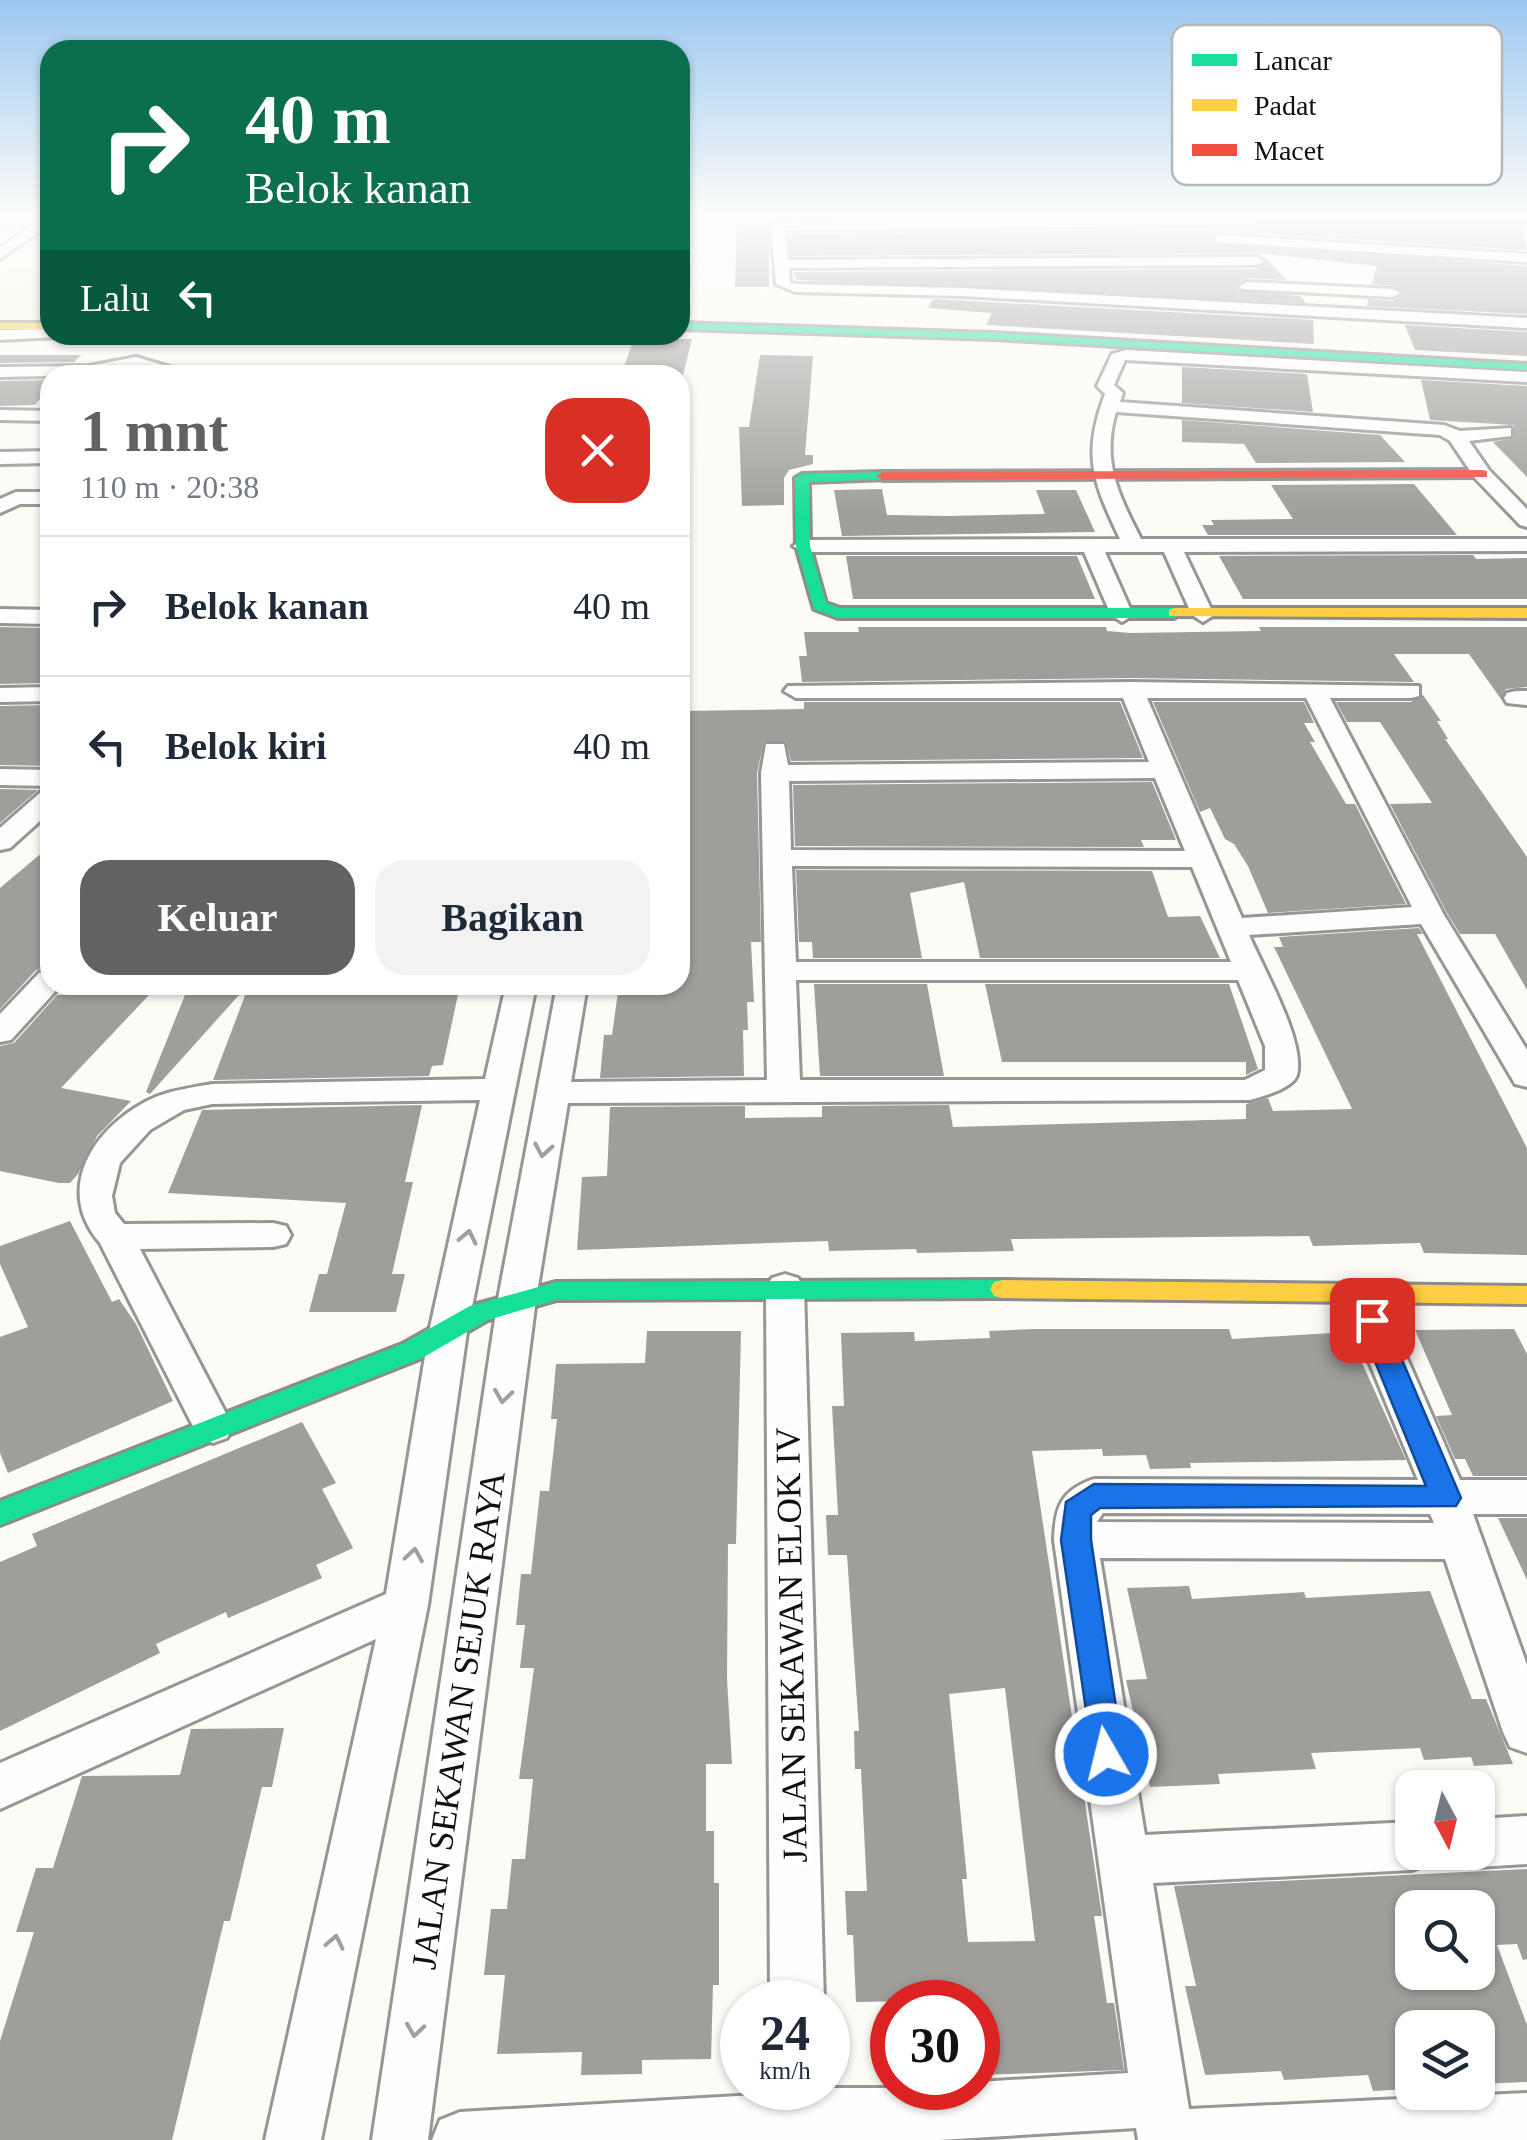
<!DOCTYPE html>
<html lang="id">
<head>
<meta charset="utf-8">
<style>
  :root { --surface:#fff; --page:#f2f2f3; --text:#1f2937; --muted:#747a83; --line:#e0e1e3; --accent:#636260 }
  body { margin:0; font-family:Georgia,serif; background:var(--page); color:var(--text); height:100vh; display:flex; flex-direction:column; font-size:38px; white-space:nowrap }
  * { box-sizing:border-box; margin:0 }
  p { font-size:32px; color:var(--muted) }
  .icon { flex:none; width:55px; height:55px; fill:none; stroke:currentColor; stroke-width:2; stroke-linecap:round; stroke-linejoin:round }
  .map { position:relative; flex:1; overflow:hidden }
  .details { position:absolute; left:40px; top:365px; width:650px; height:630px; display:flex; flex-direction:column; background:var(--surface); border-radius:30px; box-shadow:0 2px 8px #0004 }
  .details>* { flex:none }
  .guide { position:absolute; left:40px; top:40px; width:650px; height:305px; border-radius:30px; box-shadow:0 2px 8px #0004; background:#0b6e4f; color:#fff; overflow:hidden }
  .needle { width:65px; rotate:173deg }
  .tools { position:absolute; left:1395px; top:1770px; display:grid; gap:20px }
  .tools a { display:grid; place-items:center; width:100px; height:100px; border-radius:20px; background:var(--surface); box-shadow:0 2px 8px #0004; font-size:50px }
  .speed { position:absolute; left:720px; top:1980px; display:flex; gap:20px; font-size:50px; font-weight:700; text-align:center }
  .speed>* { display:grid; place-content:center; width:130px; height:130px; border-radius:50%; background:var(--surface); box-shadow:0 2px 8px #0004; line-height:1 }
  .speed small { font-size:25px; font-weight:400 }
  .speed .limit { border:15px solid #d22; background:#fff; color:#111 }
  .pin { position:absolute; display:grid; place-items:center; width:85px; height:85px; color:#fff; margin:-42px; border-radius:20px; box-shadow:0 5px 15px #0006 }
  .me { position:absolute; width:110px; margin:-55px; rotate:352deg; stroke-linejoin:round; filter:drop-shadow(0 0 8px #0008) }
  .turn { display:flex; align-items:center; gap:35px; height:210px; padding:0 40px; font-size:45px }
  .turn .icon { width:130px; height:130px; stroke-width:2.5 }
  .turn b { display:block; font-size:70px; line-height:85px }
  .then { display:flex; align-items:center; height:95px; padding:0 40px; background:#0003; gap:20px; font-size:38px }
  .round { display:grid; place-items:center; flex:none; width:105px; height:105px; border-radius:30px; background:var(--page) }
  .head { display:flex; align-items:center; justify-content:space-between; height:170px; padding:0 40px }
  h1 { font-size:60px; font-weight:700; line-height:75px; color:var(--accent) }
  .primary-button { display:flex; gap:20px; margin-top:auto; padding:20px 40px }
  .primary-button a { flex:1; height:115px; border-radius:30px; background:var(--accent); color:#fff; font-size:40px; font-weight:700; line-height:115px; text-align:center }
  .primary-button a+a { background:var(--page); color:var(--text) }
  ul { padding:0; list-style:none }
  li { display:flex; align-items:center; gap:30px; height:140px; padding:0 40px; border-top:2px solid var(--line) }
  li div { flex:1 }
  li b { display:block; font-size:38px }
  li em { font-style:normal }
  .map>svg:first-child { display:block }
  .pitch { fill:#eef7df }
  .building { fill:#a09e9b; fill-rule:evenodd }
  .lines { fill:none; stroke-linecap:round; stroke-linejoin:round }
  .street-casing { stroke:#969694; stroke-width:6 }
  .fast-casing { stroke:#8d8c8a; stroke-width:6 }
  .slow-casing { stroke:#8d8c8a; stroke-width:6 }
  .jam-casing { stroke:#8d8c8a; stroke-width:6 }
  .street { fill:#fffefe; fill-rule:evenodd }
  .fast { fill:#16e098; fill-rule:evenodd }
  .slow { fill:#ffcf43; fill-rule:evenodd }
  .jam { fill:#f24e42; fill-rule:evenodd }
  .oneway { stroke:#9f9f9f }
  .route { fill:#1a73e8; stroke:#114b97; stroke-width:2.5 }
  .labels { text-anchor:middle; stroke-width:10; stroke-linejoin:round; paint-order:stroke }
  .near-street-label { font-size:35px; fill:#101010; stroke:#fff }
  .key { fill:#fff; stroke:#b7b7b7; stroke-width:2.5 }
  .key-label { font-size:28px; fill:#101010 }
</style>
</head>
<body>
<div class="map">
<svg width="1527" height="2140" viewBox="0 0 1527 2140">
  <rect width="100%" height="100%" fill="#fcfbf6"/>
  <path class="pitch" d="M11,267l39,1v52h-50v-45z"/>
  <path class="building" d="M1253,216h228l41,9 5,25 -309,-19 -9,11 318,24v48l-160,-8 1,-7 25,2 11,-7 -9,-8 -23,-2 5,-18 -120,-13 -466,3 -2,-22 465,-6 4,-4z
    M737,223h32v64h-34z
    M1268,260l18,20 -39,-2 -11,7 3,6 61,5 6,7 -509,-23 -4,-8 464,-3z
    M933,299l380,21 1,24 -328,-19 6,-12 -64,-5z
    M1405,325l122,7v24l-112,-6z
    M634,339h58l-9,36h-62z
    M0,355h81l-7,7 -74,1z
    M760,355l53,1 -8,99h8v9l-24,6 -5,8v27l-42,1 -3,-79h10z
    M1182,367l125,7 6,38 -131,-9z
    M50,380v8l-15,17 -35,1v-25z
    M1421,380l106,6v91l-34,-35 21,-4v-13l-84,-5z
    M1182,420l198,15 25,27 -149,1 -12,-19 -62,-2z
    M1414,484l43,51h-249l-6,-10h12l-3,-5 82,-1 -22,-34z
    M882,489l5,26 61,1 97,-2 -9,-24h40l19,42 -253,4 -8,-46z
    M1473,555l3,4 51,-1v41h-284l-24,-43z
    M846,556h231l18,43h-242z
    M0,627l50,1v55l-50,1z
    M858,627h248l1,4 23,2 131,-2 -2,-4h268v60l-21,2 -5,10 -32,-45h-75l20,28 -283,-4 -329,4 -3,-26h8l-3,-24h55z
    M1423,695l18,26h-4l11,18h-3l82,118v133l-32,-56h-35l-13,-21 -57,-109 42,-1 -52,-81h-33l-11,-20h75z
    M804,702h316l23,56 -352,3 -5,-20h-22l-7,32 4,169h-10l3,60h-7l1,28h-5l1,46 -144,2 4,-43h8l7,-50h61v-274l124,-2z
    M1153,702h151l10,21h-10l11,19h-5l36,62h9l51,100 -138,9 -20,-47 -14,-22 -9,-5 -15,-31 -10,4z
    M50,705v61l-50,-1v-59z
    M1152,782l24,58h-35l3,7 -349,-1 -2,-61z
    M0,789l38,1 -38,33z
    M50,846v121l-14,3 -36,39v-121z
    M796,870l356,1 16,46 32,-1 20,42h-240l-16,-76 -54,11 12,65h-109l-1,-16h-13z
    M1419,928l4,6h-6l110,214v107l-103,-2 -4,-10 -107,3 -4,-10 -298,3 3,12 -97,2 -1,-4 -87,2 -1,-10 -251,9 5,-73 25,-1 3,-69 135,-1v12l77,-1v-11l127,-1 4,22 293,-8v-15l22,-6 5,13 79,-2 -78,-162h9l-4,-10z
    M814,984h113l17,92h-124z
    M985,984h244l29,85 -12,6v-13h-244z
    M189,985h59l-98,109 -4,-2z
    M249,985h211l-17,80 -11,1 -3,10 -216,4z
    M150,994l-89,94 70,13 -34,35 -19,38 -8,9h-11l-59,-12v-125l14,-3 43,-48z
    M422,1105l-17,77h8l-21,92h13l-9,38h-87l10,-38h8l19,-71 -178,-10 34,-83z
    M70,1221l42,81 7,-3 17,25 37,77 -165,72 -8,-20v-116l28,-10 -28,-63v-18z
    M1034,1329h195l3,10 116,-7 58,128 -216,3 1,5 -41,1 -4,-14 -43,1 -1,-7 -70,2 70,465h-8l13,87h7l10,67 -146,5v-75l-122,2 -3,-67h-6l-2,-44h22l-6,-122h-6l-1,-38h5l-12,-176h-19l-2,-40h12l-6,-109h12l-3,-73 73,-1 1,9 75,-3 -1,-7zM1005,1688l30,253 -67,1 -6,-63h5l-18,-185z
    M1514,1329l13,25v122h-54l-8,-17h-10l-19,-43 16,-1 -37,-85z
    M647,1331h94l-5,213h-8l-1,135 5,85h-26v67h8v52h5v102h-6l-2,74 -69,1v14l-61,1 1,-23 -85,2 8,-79h-21l7,-66h16l5,-50h13l8,-80h-14l15,-111h-14l5,-43h-9l5,-51h10l9,-83h9l8,-72h-6l5,-55 89,-1z
    M302,1422l34,61 -14,6 31,59 -37,17 6,13 -94,40 -2,-6 -70,32 4,9 -160,78v-169l37,-16 -5,-12z
    M1498,1518h29v62z
    M1189,1586l3,13 112,-7 2,6 124,-7 42,108h14l27,65 -39,2 -3,-9 -47,3 -4,-12 -109,5 5,16 -98,5 2,10 -70,3 -24,-107 21,-1 -20,-91z
    M284,1728l-12,59h-10l-32,134h-6l-52,219h-172v-99l34,-109h-18l20,-64h17l29,-92 98,-1 11,-46z
    M1527,1869v90l-4,1 -6,-16 -20,1 30,80v57l-49,2v-56h-66v61l-39,2 -5,-16 -84,5 -3,-9 -76,4 -20,-89h11l-22,-100zM1412,1908h66v64h-66z"/>
  <g class="lines">
    <g class="street-casing">
      <path id="street" d="M0,216h50v8l-50,35v-11l35,-25h-35z
        M1485,216h42v6z
        M1249,217l5,7 -469,6 3,30 469,-3 7,4 -7,4 -468,3 1,14 6,2 166,4 565,30v10l-565,-32 -167,-4 -19,-8 -5,-58 7,-4z
        M1218,235l309,19v8l-314,-20z
        M1247,282l146,7 7,4 -7,4 -151,-8 -2,-3z
        M50,329l6,8 -56,3v-10z
        M1126,350l401,22v10l-402,-22 -11,25 9,8 -3,9 324,23 16,6 51,-3v8l-42,5 20,29 38,39v18l-7,-2 -45,-47 -25,-37 -10,-6 -324,-23c-15,49 3,84 25,127h386v12l-343,1 30,63 -11,7 -11,-7 -28,-63h-59l28,63 -11,7 -11,-7 -27,-63h-281l-10,-6 10,-6 317,-1c-27,-57 -38,-83 -15,-145l-8,-8 15,-32z
        M136,357l37,11 309,2 8,5h-333l-21,-8 -40,8 -96,2v-10l89,-1z
        M0,410l50,1v10l-50,-1z
        M50,451v12l-50,1v-12z
        M16,492h34v12h-30l-20,9v-14z
        M0,609l50,1v14l-50,-1z
        M1131,682l288,4v10l-8,2h-81l114,217 83,135v37l-12,-3 -4,-7 -90,-153 -172,11c13,31 57,107 48,140 -4,13 -35,22 -47,25l-682,3 -32,196 -108,841h-56l126,-841 59,-314h30l-16,97 196,-2 -6,-307 5,-29h18l4,21 361,-3 -26,-64h-327l-12,-7 4,-5zM1147,698h159l106,209 -170,11zM1155,778l30,73 -394,-1 -2,-69zM792,866l400,1 39,95h-435zM796,980h442l27,66v24l-20,10h-445z
        M50,687v14l-50,1v-14z
        M1516,691h11v14l-20,-2 -3,-5 3,-5z
        M0,769l50,1v16l-50,-1z
        M50,790v22l-40,36 -10,2v-22l41,-36z
        M50,970v15h11l-50,55 -11,2v-28l39,-41z
        M506,985h30l-69,347 -39,273 -107,535h-56l111,-501 -376,170v-46l386,-169 43,-262 51,-232 -268,4 -28,6 -34,20 -30,33 -8,33 3,17 9,11 149,-1 13,3 5,9 -5,9 -13,3 -133,2 93,178 -6,11 -14,5 -14,-5 -99,-195c-49,-57 -2,-122 58,-147 17,-6 36,-9 54,-12l273,-5z
        M785,1274l13,4 6,9 20,715h-54l-4,-715 6,-9z
        M1361,1283l13,4 6,9 80,184h67v34h-54l54,151v88l-17,-6 -7,-15 -58,-173 -345,-1 45,277 267,-13v30h22l-4,11 -18,7 -259,13 36,226 338,-16v47h-389l-2,-12 -197,12h-507l8,-20 20,-8 311,-18v-6h207v-6l150,-9 -74,-533c1,-33 7,-50 40,-61l324,1 -76,-184 6,-9zM1103,1513l327,1 4,9 -337,-1z
        M1527,1816v48l-49,3 -18,-7 -3,-8h21v-33z"/>
    </g>
    <g class="fast-casing">
      <path id="fast" d="M680,323l313,10 534,31v6l-534,-31 -313,-10z
        M883,472l5,1v6l-79,3 1,64 16,57 14,5h334l8,5 -8,5h-336l-24,-9 -18,-63 -1,-68 7,-4z
        M1003,1280l9,2 4,7 -4,7 -9,2 -447,2 -68,20 -66,38 -422,167v-24l402,-157 68,-38 86,-24z"/>
    </g>
    <g class="slow-casing">
      <path id="slow" d="M0,323h50v6h-50z
        M1174,608h353v10l-358,-2v-6z
        M1003,1280l524,6v18l-524,-6 -9,-2 -4,-7 4,-7z"/>
    </g>
    <g class="jam-casing">
      <path id="jam" d="M1482,470l5,1v6l-604,3 -7,-4 7,-4z"/>
    </g>
    <use href="#street" class="street"/>
    <use href="#fast" class="fast"/>
    <use href="#slow" class="slow"/>
    <use href="#jam" class="jam"/>
  </g>
  <defs><path id="oneway-chevron" d="M-2-3.5L2.5 0L-2 3.5" fill="none" stroke-width="1.6" stroke-linecap="round" stroke-linejoin="round" transform="scale(2.5)"/></defs>
  <g class="oneway">
    <use href="#oneway-chevron" transform="translate(543 1150) rotate(100)"/>
    <use href="#oneway-chevron" transform="translate(468 1237) rotate(-78)"/>
    <use href="#oneway-chevron" transform="translate(503 1396) rotate(98)"/>
    <use href="#oneway-chevron" transform="translate(414 1555) rotate(-81)"/>
    <use href="#oneway-chevron" transform="translate(335 1942) rotate(-78)"/>
    <use href="#oneway-chevron" transform="translate(415 2030) rotate(98)"/>
  </g>
  <linearGradient id="sky" x2="0" y2="1"><stop stop-color="#9cc8ef"/><stop offset="0.42" stop-color="#fefdfb"/><stop offset="1" stop-color="#fefdfb" stop-opacity="0"/></linearGradient>
  <rect width="1527" height="516" fill="url(#sky)"/>
  <path class="route" d="M1372,1311l13,9 76,178 -5,8 -356,2 -9,7v25l32,214 -5,10 -12,5 -12,-5 -33,-224 5,-38 28,-18 332,2 -68,-166z"/>
  <g class="labels">
    <g class="near-street-label">
      <text transform="translate(791 1645) rotate(-91)" y="12">JALAN SEKAWAN ELOK IV</text>
      <text transform="translate(458 1720) rotate(-82)" y="12">JALAN SEKAWAN SEJUK RAYA</text>
    </g>
  </g>
  <rect x="1172" y="25" width="330" height="160" rx="15" class="key"/>
  <rect x="1192" y="54" width="45" height="12" fill="#16e098"/>
  <rect x="1192" y="99" width="45" height="12" fill="#ffcf43"/>
  <rect x="1192" y="144" width="45" height="12" fill="#f24e42"/>
  <g class="key-label">
    <text x="1254" y="70">Lancar</text>
    <text x="1254" y="115">Padat</text>
    <text x="1254" y="160">Macet</text>
  </g>
</svg>
<div class="tools">
<a><svg class="needle" viewBox="-14 -14 28 28"><path d="M0-13l5 13h-10z" fill="#e53935"/><path d="M0 13l5-13h-10z" fill="#747a83"/></svg></a>
<a><svg class="icon" aria-label="search" viewBox="0 0 24 24"><circle cx="10" cy="10" r="6"/><path d="M15 15l6 6"/></svg></a>
<a><svg class="icon" aria-label="layers" viewBox="0 0 24 24"><path d="M12 4l9 5-9 5-9-5zM3 14l9 5 9-5"/></svg></a>
</div>
<div class="speed"><div>24<small>km/h</small></div><div class="limit">30</div></div>
<div class="pin" style="left:1372px;top:1320px;background:#d93025"><svg class="icon" aria-label="arrive" viewBox="0 0 24 24"><path d="M6 21V4h12l-3 4 3 4H6"/></svg></div>
<svg class="me" style="left:1106px;top:1754px" viewBox="-20 -20 40 40"><circle r="17" fill="#1a73e8" stroke="#fff" stroke-width="3"/><path d="M0-11L8 9 0 5-8 9z" fill="#fff"/></svg>
<div class="guide">
<div class="turn"><svg class="icon" aria-label="right" viewBox="0 0 24 24"><path d="M7 20v-9h11M14 6l5 5-5 5"/></svg><div><b>40 m</b>Belok kanan</div></div>
<div class="then">Lalu<svg class="icon" aria-label="left" viewBox="0 0 24 24"><path d="M17 20v-9H6M10 6l-5 5 5 5"/></svg></div>
</div>
<section class="details">
<div class="head"><div><h1>1 mnt</h1><p>110 m · 20:38</p></div><a class="round" style="background:#d93025;color:#fff"><svg class="icon" aria-label="close" viewBox="0 0 24 24"><path d="M6 6l12 12M18 6L6 18"/></svg></a></div>
<ul>
<li><svg class="icon" aria-label="right" viewBox="0 0 24 24"><path d="M7 20v-9h11M14 6l5 5-5 5"/></svg><div><b>Belok kanan</b></div><em>40 m</em></li>
<li><svg class="icon" aria-label="left" viewBox="0 0 24 24"><path d="M17 20v-9H6M10 6l-5 5 5 5"/></svg><div><b>Belok kiri</b></div><em>40 m</em></li>
</ul>
<div class="primary-button"><a>Keluar</a><a>Bagikan</a></div>
</section>
</div>
</body>
</html>
